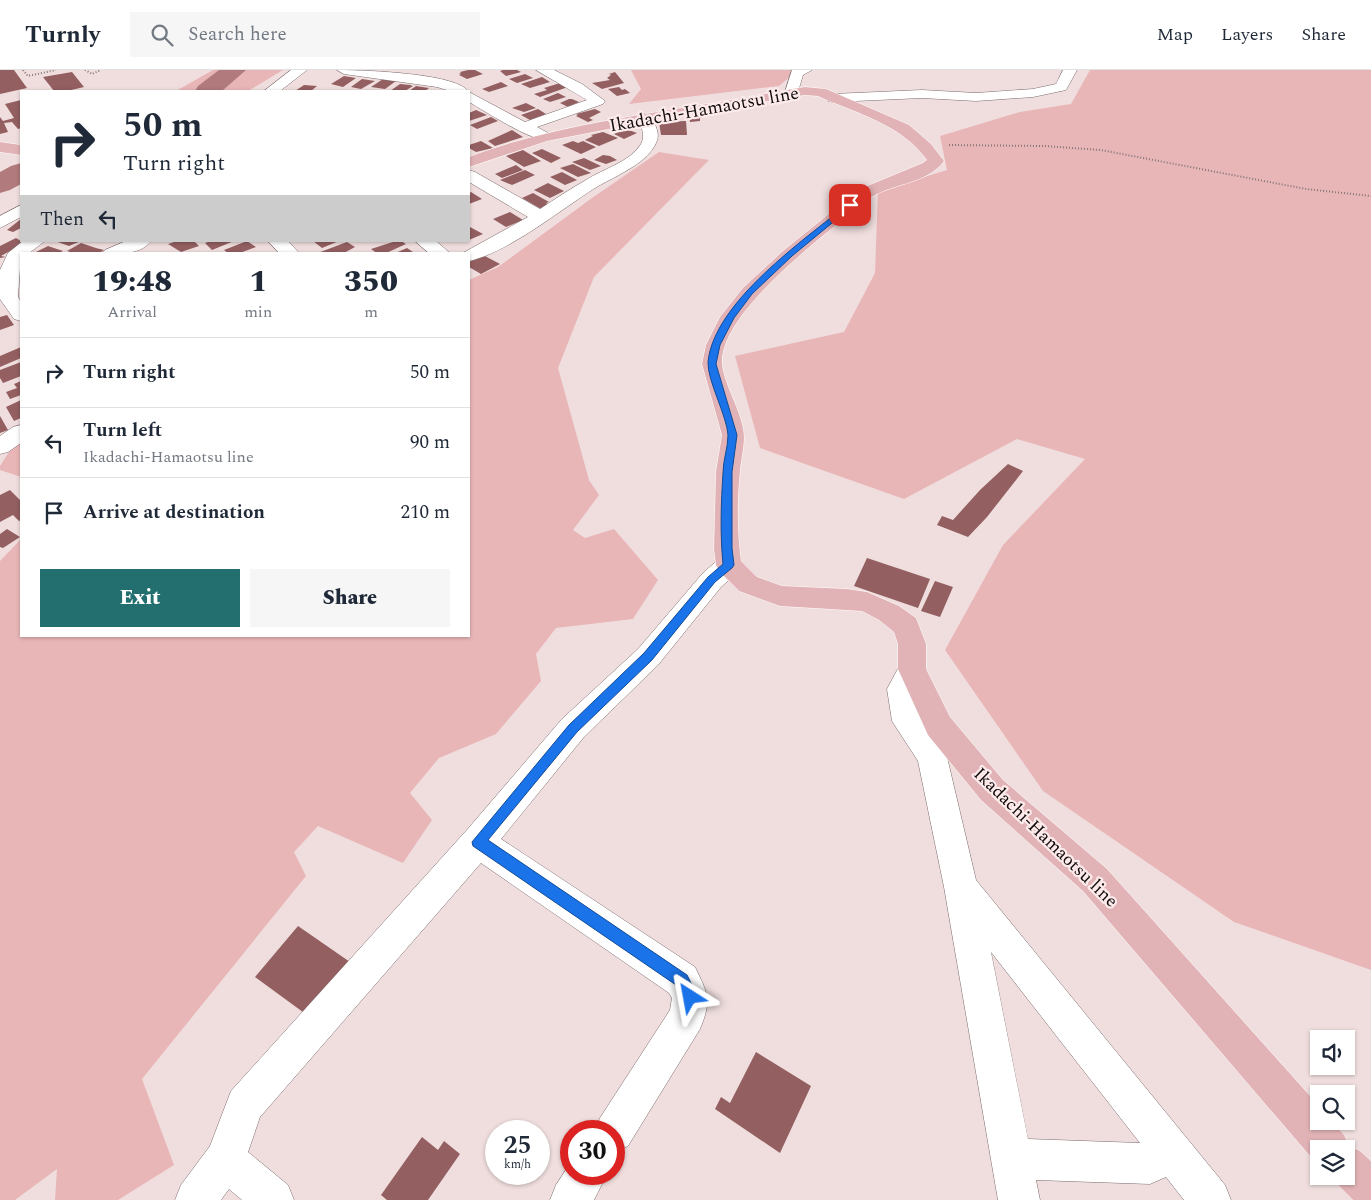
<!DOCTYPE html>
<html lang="en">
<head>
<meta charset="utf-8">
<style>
  :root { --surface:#fff; --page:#f6f6f7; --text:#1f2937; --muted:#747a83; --line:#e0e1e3; --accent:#236f70 }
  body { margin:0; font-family:Spectral,serif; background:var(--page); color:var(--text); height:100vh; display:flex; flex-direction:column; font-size:19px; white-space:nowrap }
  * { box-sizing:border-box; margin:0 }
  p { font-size:16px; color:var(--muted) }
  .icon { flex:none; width:28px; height:28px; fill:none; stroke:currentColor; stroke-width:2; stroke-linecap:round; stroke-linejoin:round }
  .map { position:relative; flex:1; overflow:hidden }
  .drawer { position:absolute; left:20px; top:182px; width:450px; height:385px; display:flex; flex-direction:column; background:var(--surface); border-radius:0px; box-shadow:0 1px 4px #0004 }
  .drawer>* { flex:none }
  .hud { position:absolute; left:20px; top:20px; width:450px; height:152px; border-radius:0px; box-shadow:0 1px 4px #0004; background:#fff; color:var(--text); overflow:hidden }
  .fabs { position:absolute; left:1310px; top:960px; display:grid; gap:10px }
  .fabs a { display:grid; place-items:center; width:45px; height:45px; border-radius:0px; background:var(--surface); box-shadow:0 1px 4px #0004; font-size:25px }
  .speed { position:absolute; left:485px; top:1050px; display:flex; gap:10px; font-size:25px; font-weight:700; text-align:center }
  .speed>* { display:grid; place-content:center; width:65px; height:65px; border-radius:50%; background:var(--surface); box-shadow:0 1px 4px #0004; line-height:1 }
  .speed small { font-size:12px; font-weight:400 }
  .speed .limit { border:8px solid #d22; background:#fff; color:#111 }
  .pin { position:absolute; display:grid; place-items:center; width:42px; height:42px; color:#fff; margin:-21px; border-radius:10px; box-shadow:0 2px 8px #0006 }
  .me { position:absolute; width:55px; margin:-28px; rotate:326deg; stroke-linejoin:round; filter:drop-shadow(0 0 4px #0008) }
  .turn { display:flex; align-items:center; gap:18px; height:105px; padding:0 20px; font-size:22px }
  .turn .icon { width:65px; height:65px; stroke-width:2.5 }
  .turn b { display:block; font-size:35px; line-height:42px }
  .then { display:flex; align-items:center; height:48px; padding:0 20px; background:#0003; gap:10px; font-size:19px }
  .eta { display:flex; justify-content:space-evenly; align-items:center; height:85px; text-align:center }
  .eta b { font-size:30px; font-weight:800; line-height:35px }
  .cta { display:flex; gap:10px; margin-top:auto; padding:10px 20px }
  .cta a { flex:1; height:58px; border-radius:0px; background:var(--accent); color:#fff; font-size:20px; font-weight:800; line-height:58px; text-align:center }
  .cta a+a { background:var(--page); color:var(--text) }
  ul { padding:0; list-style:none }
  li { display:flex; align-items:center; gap:15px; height:70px; padding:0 20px; border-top:1px solid var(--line) }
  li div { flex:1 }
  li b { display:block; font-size:19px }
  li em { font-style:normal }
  header { display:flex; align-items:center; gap:30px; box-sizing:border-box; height:70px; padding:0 25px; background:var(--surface); border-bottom:1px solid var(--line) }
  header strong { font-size:24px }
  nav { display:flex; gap:28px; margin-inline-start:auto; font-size:18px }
  .search { width:350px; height:45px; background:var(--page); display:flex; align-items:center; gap:12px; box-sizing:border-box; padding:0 18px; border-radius:0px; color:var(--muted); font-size:19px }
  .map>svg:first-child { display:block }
  .green { fill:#e9b6b8 }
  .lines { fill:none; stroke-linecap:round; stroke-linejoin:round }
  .river { fill:#b17a7d; fill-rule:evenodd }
  .building { fill:#935f61 }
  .minor-casing { stroke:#7c6c6d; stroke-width:1 }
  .major-casing { stroke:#fff; stroke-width:1 }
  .path { stroke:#827676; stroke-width:2; stroke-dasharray:1 2; stroke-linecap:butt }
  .minor { fill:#fff; fill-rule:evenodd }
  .major { fill:#e2b3b6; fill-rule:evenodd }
  .route { fill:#1a73e8; stroke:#114b97 }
  .labels { text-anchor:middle; stroke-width:4.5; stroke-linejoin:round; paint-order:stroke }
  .street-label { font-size:18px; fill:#120c0d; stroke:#fdebeb }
</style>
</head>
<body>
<header>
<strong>Turnly</strong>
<div class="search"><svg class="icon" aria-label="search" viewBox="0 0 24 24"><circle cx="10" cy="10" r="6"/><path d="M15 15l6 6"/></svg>Search here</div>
<nav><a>Map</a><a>Layers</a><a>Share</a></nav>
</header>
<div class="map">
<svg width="1371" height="1130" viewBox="0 0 1371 1130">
  <rect width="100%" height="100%" fill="#f0dede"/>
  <path class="green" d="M213,0h70l-35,21h-72z
    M631,0h167l-19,16 -150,18 12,-15z
    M1090,0h281v900l-137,-48 -191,-131 -98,-141 58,-105 82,-86 -68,-20 -113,60 -144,-51 -25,-92 109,-24 31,-59 3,-82 69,-21 -7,-34 80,-24 51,-8z
    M659,82l50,8 -115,117 -36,91 31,112 10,15 -26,35 12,8 29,-9 44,51 -25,39 -77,9 -20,26 5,27 -45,53 -57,24 -29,35 22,27 -29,43 -85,-37 -24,26 12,24 -164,203 32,86 -56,35h-63l2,-31 -42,31h-15v-639l21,-22v97h448v-356l29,-13 94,-69z
    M21,371v36l-21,-7v-4l14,-22z"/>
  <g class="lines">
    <path class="river" d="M219,0h27l-24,21h-27l3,-5z
      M21,93v21l-11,6 -10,3v-21l11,-6z"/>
  </g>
  <path class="building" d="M0,0h14l13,18 -27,6z
    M468,0h7l8,4 -16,5 -8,-4h2l-2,-1 2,-1 -1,-1z
    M503,0h14l4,2 -15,4 -6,-5z
    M72,2l12,15 -17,4h-13l-11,-14z
    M615,2l9,11 -22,6 -10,-6 18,-3 -3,-2 4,-3 -2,-1z
    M525,4l8,4 -16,5 -8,-4z
    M344,6l12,2 -13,9 -12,-3z
    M542,7l8,5 -20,6 -9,-4z
    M362,9l13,2 -14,8 -10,-2z
    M383,9l13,2 -11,8 -14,-2z
    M501,12l7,4 -19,6 -7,-3z
    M560,13l8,4 -28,10 -6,-3 13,-4 -3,-2z
    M400,14l10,1 3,1 -8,5h-15z
    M304,15l13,1 -6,5h-16z
    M416,16l13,2 -4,3h-16z
    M619,17l3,3 3,-1 5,4 -13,3 -9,-7z
    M558,23l8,4 -16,5 -7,-3z
    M569,29h3l7,3 -11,5 -8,-4z
    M21,30v28l-3,1 -6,-7 -8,1 4,9 -8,2v-17l3,4 11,-3 -9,-14z
    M526,33l10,5 -12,4 -12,-4z
    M538,39l8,5 -16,6 -9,-5z
    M595,39l6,3 -12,6 4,2 -5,2 -12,-6 2,-1 -2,-1z
    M476,40l11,5 -18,6v-8z
    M689,45l14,1v2h-3v3l-10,1z
    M491,47l7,4 -21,8 -7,-4z
    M686,51l1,14h-26l-2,-13z
    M626,59l11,4 -13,6 -10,-5z
    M512,60l11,7 -28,9 -7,-5z
    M603,62l15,6 -19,8 -14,-6 8,-4 -2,-1z
    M481,71l12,7 -17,4 -7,-4v-3z
    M573,71l5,2 5,-2 13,6 -15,7 -19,-9z
    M542,79l19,9 -10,5 -19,-10z
    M523,80l18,11 -17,6 -18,-11z
    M603,85l7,1 7,4 -11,4 -12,-4z
    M584,88l17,8 -11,4 -18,-8z
    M573,94l18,9 -13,4 -18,-9z
    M516,95l7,5 -21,8 -7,-4z
    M525,100l10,5 -23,10 -12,-5z
    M562,102l15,8 -12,5 -15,-8z
    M548,113l16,8 -14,7 -16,-8z
    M471,122l11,7 -13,5v-11z
    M533,123l16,9 -3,1 3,2 -8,4 -19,-11z
    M510,142l13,8 -17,7 -13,-8z
    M21,149v9l-8,4 -6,-2z
    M469,157h1l13,7 -14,6z
    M16,168l5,3h7l-27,15 5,1 -6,1v-12z
    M55,171h26l-12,5z
    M177,171h17l5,5 -18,6 -13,-8z
    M211,171h23l-22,9 -7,-7z
    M247,171l9,6 -19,7h-8l-5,-4z
    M313,171h26l-17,7z
    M396,171h5l5,3 -22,10h-6l-7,-5z
    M347,172l8,5 -13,7h-27z
    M81,173l15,5 8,2 -6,4h-21l-10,-3z
    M48,176l15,5 -6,3h-25z
    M407,178l9,6h-23z
    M483,185l17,9 -19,10 -12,-7v-5z
    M7,245l7,10 -14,5v-13z
    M21,277v11l-21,9v-11z
    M21,292v14l-18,7 -3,-5v-8z
    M21,311v14l-11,4 -4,-7 11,-4 -3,-4z
    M21,330v18l-7,3 -8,-14z
    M0,346l8,14 -8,3z
    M1008,394l15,7 -36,46 -19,20 -31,-12 5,-9 11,4 27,-30z
    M10,420l11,11v19l-2,1 -6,-6 -13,7v-27z
    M7,459l13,8 -17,11 -3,-1v-13z
    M867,488l63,21 -12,29 -64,-22z
    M935,511l18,6 -13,30 -19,-6z
    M298,856l52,36 -43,53 -52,-38z
    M756,982l55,34 -31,67 -65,-44 6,-12 9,6z
    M422,1067l16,13 6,-9 16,13 -32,46h-41l-6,-5z"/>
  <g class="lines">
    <g class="minor-casing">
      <path id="minor" d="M291,0h16l-27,21h-16z
        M337,0c24,0 118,3 131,21h-18l-13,-4 -93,-13z
        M536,0h18l28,14 23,17 -2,3 -66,23 13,7 3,3 -3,3c-15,4 -65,-29 -81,-38v-10l56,30 62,-22z
        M792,0h20l-9,5 -6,20h-10l-2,-3z
        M1063,0h14l-11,20 -33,7 -57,4 -54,-3 -89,4 -5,-1 -2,-3 2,-3 5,-1 89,-4 54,3 57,-4 23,-5z
        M644,44l5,1c6,8 12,19 7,28 -3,7 -9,13 -15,18 -14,11 -31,18 -46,27 -35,22 -86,64 -126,73v-7h-8l67,-37 -59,-35v-12l6,2 65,37c15,-10 30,-20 46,-29 17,-11 44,-18 55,-36 5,-9 0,-18 -4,-26l2,-3z
        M21,135v12l-21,11v-12z
        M23,171h22l-17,13h-7l-3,43 3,5v19l-7,-2 -14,-20v-29l8,-17z
        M126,171h25c-10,14 -34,13 -49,13l3,-4z
        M268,171h20l12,13h-20z
        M415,171h21l15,13h-21z
        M21,355v18l-13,9 -8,2v-18l13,-9z
        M729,485l9,3 4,7 -4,7 -17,15 -63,78 -74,72 -83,102 194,128c13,27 17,33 5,62l-72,117 -14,6v-21h-20l6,-13 70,-108 2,-12 -3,-5 -188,-130 -221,254 -12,35 40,33 6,15h-52l-13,-11 -8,11h-46l6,-15 29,-39 21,-55 235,-260 96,-112 76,-70 65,-76 17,-15z
        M912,587l10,4 4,8 -11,20 6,28 26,40 29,123 249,305 6,15h-47l-18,-23 -16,7 -114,-4 4,20h-42l-54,-313 -26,-126 -26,-40 -5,-32 15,-28zM991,882l149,191 -112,-4z
        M571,1092v12h36l-13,26h-44l6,-15z"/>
    </g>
    <g class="major-casing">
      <path id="major" d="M805,17l21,2 83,36 22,19 13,17c-17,24 -55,22 -77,39 -38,32 -148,111 -145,164 2,22 22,51 22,73 0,11 -3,22 -4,34 -3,29 -3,62 1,90l16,16 25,9 65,3 20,3 32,14 17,12 10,26v25l24,48 53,63 104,89 212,237v15h13l12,14 5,11 11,5 11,10v39h-18l-21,-21 -2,-3h16v-27h-27v15l-3,-1 -233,-272 -102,-91 -53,-65 -30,-66v-25l-4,-12 -15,-12 -17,-9 -82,-5 -41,-15 -19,-19 -4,-7 -2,-16 2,-77 6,-37 -20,-71 4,-19 14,-28 23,-29 40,-37 77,-62 63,-26 4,-3c-24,-35 -71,-47 -109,-64l-13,-1 -145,24 -113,22 -78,26v-10c77,-29 158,-40 238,-53 33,-5 65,-12 98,-17z
        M0,72l21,3v10l-21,-3z"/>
    </g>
    <path class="path" d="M23,0l5,6 28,-6
      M85,0l7,4 9,-4
      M949,75l95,1 57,4 205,39 65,7"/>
    <use href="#minor" class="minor"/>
    <use href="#major" class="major"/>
  </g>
  <path class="route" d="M848,134l6,1 -62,51 -40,38 -18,24 -14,27 -4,19 21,71 -5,37v76l2,17 -2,3 -17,14 -63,78 -75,72 -89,108 199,135 11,22 -2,5 -6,2 -5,-2 -9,-17 -203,-139 -1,-4 97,-117 75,-72 64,-76 15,-13c-3,-30 -2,-61 0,-91 0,-13 5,-25 5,-38 -1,-19 -21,-55 -20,-73 6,-60 96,-122 140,-158z"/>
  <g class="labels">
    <g class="street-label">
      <text transform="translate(704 39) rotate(-10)" y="6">Ikadachi-Hamaotsu line</text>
      <text transform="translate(1046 767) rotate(44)" y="6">Ikadachi-Hamaotsu line</text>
    </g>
  </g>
</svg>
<div class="fabs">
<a><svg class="icon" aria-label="sound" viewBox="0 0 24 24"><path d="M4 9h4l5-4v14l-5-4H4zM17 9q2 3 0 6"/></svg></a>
<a><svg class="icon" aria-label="search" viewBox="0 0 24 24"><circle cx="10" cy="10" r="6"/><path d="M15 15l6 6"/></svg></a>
<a><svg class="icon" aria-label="layers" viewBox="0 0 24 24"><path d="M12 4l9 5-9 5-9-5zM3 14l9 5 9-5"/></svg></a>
</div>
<div class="speed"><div>25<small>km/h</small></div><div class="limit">30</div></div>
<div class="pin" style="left:850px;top:135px;background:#d93025"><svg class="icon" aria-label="arrive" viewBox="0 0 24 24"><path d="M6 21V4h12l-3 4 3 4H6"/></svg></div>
<svg class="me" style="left:690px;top:927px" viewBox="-20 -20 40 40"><path d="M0-17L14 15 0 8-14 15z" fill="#1a73e8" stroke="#fff" stroke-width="4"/></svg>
<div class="hud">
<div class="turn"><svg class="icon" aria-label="right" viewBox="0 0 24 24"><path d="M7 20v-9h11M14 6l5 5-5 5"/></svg><div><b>50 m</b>Turn right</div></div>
<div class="then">Then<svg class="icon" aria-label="left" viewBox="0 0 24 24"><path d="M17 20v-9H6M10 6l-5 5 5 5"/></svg></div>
</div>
<section class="drawer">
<div class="eta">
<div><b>19:48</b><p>Arrival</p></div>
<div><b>1</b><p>min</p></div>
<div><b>350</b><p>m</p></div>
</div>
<ul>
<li><svg class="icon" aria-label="right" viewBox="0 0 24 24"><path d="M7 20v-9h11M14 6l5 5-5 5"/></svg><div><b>Turn right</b></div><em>50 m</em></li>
<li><svg class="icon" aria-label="left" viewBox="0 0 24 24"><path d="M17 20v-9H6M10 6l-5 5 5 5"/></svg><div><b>Turn left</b><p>Ikadachi-Hamaotsu line</p></div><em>90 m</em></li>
<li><svg class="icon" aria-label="arrive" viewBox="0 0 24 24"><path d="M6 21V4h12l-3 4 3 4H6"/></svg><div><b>Arrive at destination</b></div><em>210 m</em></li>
</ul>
<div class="cta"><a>Exit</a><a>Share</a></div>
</section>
</div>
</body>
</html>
